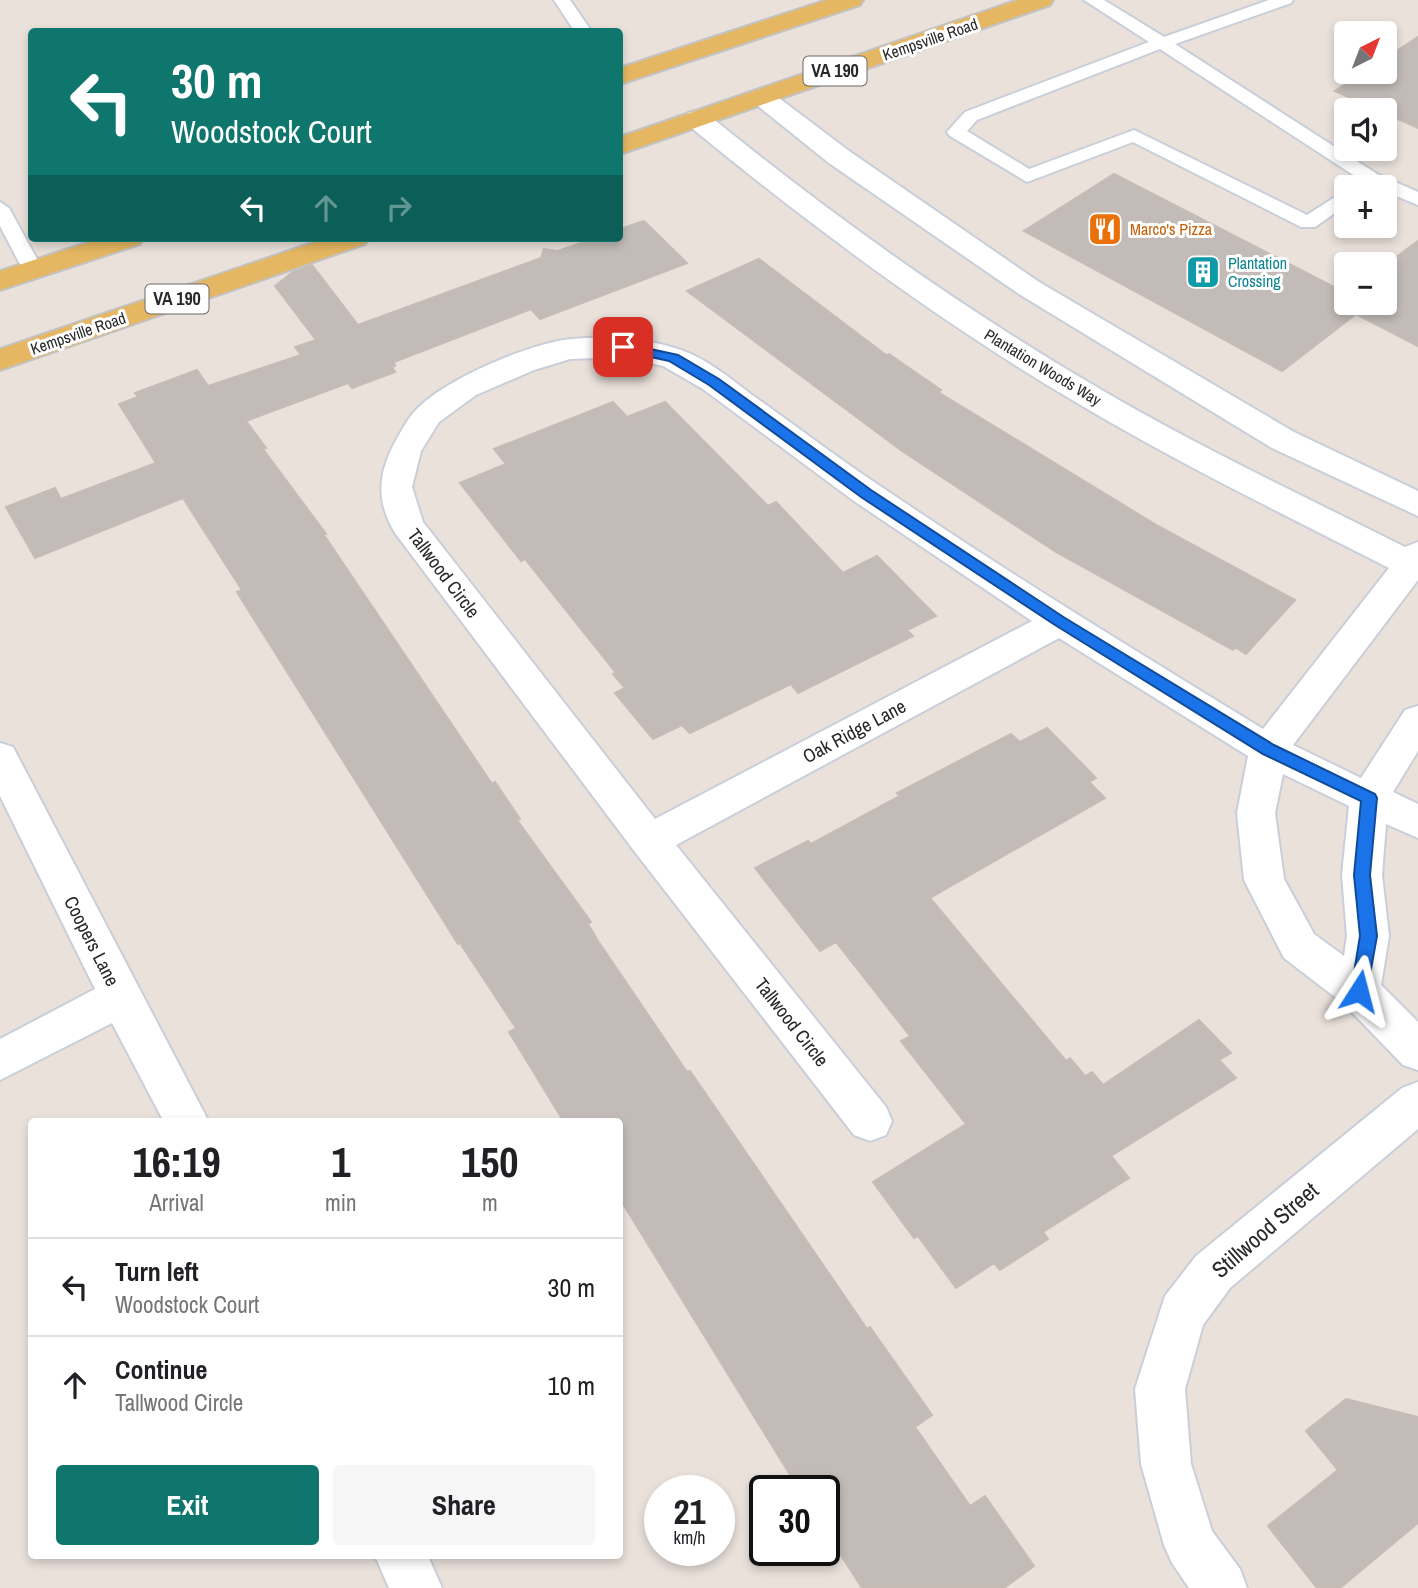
<!DOCTYPE html>
<html lang="en">
<head>
<meta charset="utf-8">
<style>
  :root { --surface:#fff; --page:#f6f6f6; --text:#202124; --muted:#757577; --line:#e0e0e0; --accent:#0f766e }
  body { margin:0; font-family:"Archivo Narrow",sans-serif; background:var(--page); color:var(--text); height:100vh; display:flex; flex-direction:column; font-size:26px; white-space:nowrap }
  * { box-sizing:border-box; margin:0 }
  p { font-size:23px; color:var(--muted) }
  .icon { flex:none; width:38px; height:38px; fill:none; stroke:currentColor; stroke-width:2; stroke-linecap:round; stroke-linejoin:round }
  .map { position:relative; flex:1; overflow:hidden }
  .panel { position:absolute; left:28px; top:1118px; width:595px; height:441px; display:flex; flex-direction:column; background:var(--surface); border-radius:7px; box-shadow:0 4px 10px #0003 }
  .panel>* { flex:none }
  .top-card { position:absolute; left:28px; top:28px; width:595px; height:214px; border-radius:7px; box-shadow:0 4px 10px #0003; background:#0f766e; color:#fff; overflow:hidden }
  .needle { width:46px; rotate:42deg }
  .tools { position:absolute; left:1334px; top:21px; display:grid; gap:14px }
  .tools a { display:grid; place-items:center; width:63px; height:63px; border-radius:7px; background:var(--surface); box-shadow:0 4px 10px #0003; font-size:35px }
  .speed { position:absolute; left:644px; top:1475px; display:flex; gap:14px; font-size:35px; font-weight:700; text-align:center }
  .speed>* { display:grid; place-content:center; width:91px; height:91px; border-radius:50%; background:var(--surface); box-shadow:0 4px 10px #0003; line-height:1 }
  .speed small { font-size:18px; font-weight:400 }
  .speed .limit { border:4px solid #111; border-radius:10px; background:#fff; color:#111 }
  .pin { position:absolute; display:grid; place-items:center; width:60px; height:60px; color:#fff; margin:-30px; border-radius:14px; box-shadow:0 4px 10px #0006 }
  .me { position:absolute; width:77px; margin:-38px; rotate:9deg; stroke-linejoin:round; filter:drop-shadow(0 0 5px #0008) }
  .turn { display:flex; align-items:center; gap:24px; height:147px; padding:0 28px; font-size:32px }
  .turn .icon { width:91px; height:91px; stroke-width:2.5 }
  .turn b { display:block; font-size:49px; line-height:60px }
  .lanes { display:flex; align-items:center; height:66px; padding:0 28px; background:#0003; justify-content:center; gap:35px; direction:ltr }
  .lanes .off { opacity:.35 }
  .eta { display:flex; justify-content:space-evenly; align-items:center; height:119px; text-align:center }
  .eta b { font-size:42px; font-weight:700; line-height:49px }
  .primary-button { display:flex; gap:14px; margin-top:auto; padding:14px 28px }
  .primary-button a { flex:1; height:80px; border-radius:7px; background:var(--accent); color:#fff; font-size:28px; font-weight:700; line-height:80px; text-align:center }
  .primary-button a+a { background:var(--page); color:var(--text) }
  ul { padding:0; list-style:none }
  li { display:flex; align-items:center; gap:21px; height:98px; padding:0 28px; border-top:2px solid var(--line) }
  li div { flex:1 }
  li b { display:block; font-size:26px }
  li em { font-style:normal }
  .map>svg:first-child { display:block }
  .building { fill:#c2bbb7; stroke:#c5bdb5; stroke-width:2 }
  .lines { fill:none; stroke-linecap:round; stroke-linejoin:round }
  .lane-casing { stroke:#c9ced9; stroke-width:4 }
  .street-casing { stroke:#c9ced9; stroke-width:4 }
  .primary-casing { stroke:#c3c3c3; stroke-width:4 }
  .lane { fill:#fff; fill-rule:evenodd }
  .street { fill:#fff; fill-rule:evenodd }
  .primary { fill:#e6b763; fill-rule:evenodd }
  .route { fill:#1a73e8; stroke:#114b97; stroke-width:2 }
  .labels { text-anchor:middle; stroke-width:6; stroke-linejoin:round; paint-order:stroke }
  .far-street-label { font-size:16px; fill:#282828; stroke:#fff }
  .far-food-label { font-size:16px; fill:#c56008; stroke:#fff; text-anchor:start }
  .far-culture-label { font-size:16px; fill:#0d838f; stroke:#fff; text-anchor:start }
  .shield { fill:#fff; stroke:#686868; stroke-width:2 }
  .shield-label { font-size:18px; font-weight:bold; fill:#282828 }
  .street-label { font-size:19px; fill:#282828; stroke:#fff }
  .near-street-label { font-size:23px; fill:#282828; stroke:#fff }
</style>
</head>
<body>
<div class="map">
<svg width="1418" height="1588" viewBox="0 0 1418 1588">
  <rect width="100%" height="100%" fill="#eae1db"/>
  <path class="building" d="M1418,37v91l-83,-37 29,-19h20v-13z
    M1114,174l232,119v10h38v-37l34,-25v105l-62,-32 -74,57 -258,-140z
    M644,221l43,42 -147,56 -9,-10 -137,53 1,4 -3,1 3,5 -43,16 -4,-5 -102,38 20,27 -3,1 63,85 -2,1 168,249 3,-2 25,37 -3,1 74,102 -3,2 10,17 89,131 3,-1 177,258 3,-2 62,88 -17,12 55,79 15,-10 49,70 -30,22h-142l-38,-59v-38h-24l-180,-292v-77h-56l-55,-90 7,-4 -56,-85 -2,1 -221,-352 5,-2 -59,-92 -148,60 -29,-51 49,-19 6,11 95,-36 -37,-59 19,-7 -3,-4 62,-23 11,16 93,-31 -6,-8 21,-7 -41,-54 18,-14 19,-7 46,60 183,-67 3,-9 14,2 37,-13h25v-9z
    M759,259l127,96 3,-1 52,36 -3,2 220,134 137,74 -49,54 -11,-7 -2,3 -177,-98 -154,-101 -215,-160z
    M613,402l14,15 38,-15 103,104 8,-4 67,71 34,-17 59,60 -29,14 6,6 -115,57 -7,-9 -101,49 -8,-8 -29,14 -38,-46 10,-5 -12,-14 3,-1 -91,-114 -4,2 -61,-78 46,-19 -12,-15z
    M1047,728l49,50 -7,4 16,16 -175,100 136,163 4,-3 15,18 7,-4 11,13 96,-65 32,33 -12,7 17,18 -125,78 18,22 -86,54 5,7 -48,31 -6,-7 -38,25 -38,-52 -4,2 -41,-56 93,-58 -65,-83 9,-5 -74,-94 -16,9 -65,-83 53,-27 3,3 89,-48 -3,-3 114,-59 9,8z
    M1346,1399l72,18v106l-78,65h-23l-49,-62 70,-56 -32,-39z"/>
  <g class="lines">
    <g class="lane-casing">
      <path id="lane" d="M554,0h16l22,32h-17z
        M1084,0h20l60,37 105,-37h24l-2,3 -116,41 202,130 41,18v13l-34,-14v-4h-36l10,-9 -198,-129 -183,71 -10,11 62,38 105,-39 173,85 39,-25v15l-31,22h-14l-168,-85 -106,40 -77,-46 -3,-4 18,-20 184,-70z
        M0,202l9,6 34,62 -3,4h-14l-3,-4 -23,-44z"/>
    </g>
    <g class="street-casing">
      <path id="street" d="M762,89l9,3 78,59 190,131 255,150 124,59v25l-146,-68 -253,-154 -190,-131 -76,-61 -4,-5 4,-5z
        M697,111l9,2c125,102 255,195 394,276 99,58 203,107 305,158l13,-5v38l-125,165 68,33 44,-68 13,-4v45l-25,41 25,12v34l-32,-14 -4,51 7,61 -8,49 37,37v48l-15,-5 -59,-61 -60,-46 -40,-78 -7,-67 11,-57 -189,-118 -383,207 210,262 6,14 -6,14 -16,6 -16,-6 -219,-283 -240,-319c-26,-43 -11,-75 13,-113 22,-36 121,-77 163,-81 37,-3 75,-1 110,11 26,9 50,29 71,45 43,30 84,62 128,91 125,85 254,164 383,243l126,-161c-104,-53 -209,-104 -310,-164 -138,-81 -267,-177 -391,-279l-4,-6 4,-6zM623,357l40,9 40,23 151,112 178,120 -377,198 -232,-297 -11,-35 9,-36 18,-29 37,-27 58,-25 36,-11zM1283,774l66,32 -7,69 5,61 -3,20 -30,-22 -30,-55 -9,-66z
        M0,743l13,4 196,375h-45l-52,-99 -112,57v-41l95,-50 -95,-193z
        M1418,1082v47l-188,159 -27,37 -18,64 6,75 21,67 28,38 7,19h-58l-17,-25 -8,-18 -23,-81 -6,-75 30,-93 31,-40 206,-168z
        M375,1556h53l14,32h-53z"/>
    </g>
    <g class="primary-casing">
      <path id="primary" d="M827,0h36l-3,5 -240,79v-16z
        M1018,0h35l-3,5 -430,149v-17z
        M102,238h42l-4,6 -140,46v-19z
        M327,238h42l-4,6 -365,126v-21z"/>
    </g>
    <use href="#lane" class="lane"/>
    <use href="#street" class="street"/>
    <use href="#primary" class="primary"/>
  </g>
  <path class="route" d="M623,343l55,12 41,24 152,111 194,128 209,127 101,49 2,4 -7,77 7,61 -11,61 -7,2 -6,-2 -2,-6 9,-55 -6,-61 7,-74 -98,-47 -208,-129 -194,-128 -152,-112 -40,-24 -50,-11 -2,-3z"/>
  <defs>
    <g id="restaurant-square" transform="scale(1.75)"><rect x="-9" y="-9" width="18" height="18" rx="4" fill="#e8710a" stroke="#fff"/><path d="M-5-6h1v4h1v-4h1v4h1v-4h1v5L-1.5 .5V6h-2V.5L-5-1ZM5-6V6H3V1.5H1.5Q1.5-4 5-6Z" fill="#fff"/></g>
    <g id="building-square" transform="scale(1.75)"><rect x="-9" y="-9" width="18" height="18" rx="4" fill="#0f9aa8" stroke="#fff"/><path d="M-4-6H4V6H1V3H-1V6H-4ZM-2.5-4.3h1.7v1.8h-1.7ZM.8-4.3h1.7v1.8H.8ZM-2.5-1h1.7V.8h-1.7ZM.8-1h1.7V.8H.8Z" fill="#fff"/></g>
  </defs>
  <g fill-rule="evenodd">
    <use href="#restaurant-square" x="1105" y="229"/>
    <use href="#building-square" x="1203" y="272"/>
  </g>
  <g class="labels">
    <g class="far-street-label">
      <text transform="translate(930 39) rotate(-19)" y="6">Kempsville Road</text>
      <text transform="translate(78 333) rotate(-19)" y="6">Kempsville Road</text>
      <text transform="translate(1043 367) rotate(31)" y="6">Plantation Woods Way</text>
    </g>
    <g class="far-food-label">
      <text x="1130" y="235">Marco's Pizza</text>
    </g>
    <g class="far-culture-label">
      <text x="1228" y="269">Plantation<tspan x="1228" dy="18">Crossing</tspan></text>
    </g>
    <g class="shield">
      <rect x="803.5" y="56.5" width="63" height="29" rx="5"/>
      <rect x="145.5" y="284.5" width="63" height="29" rx="5"/>
    </g>
    <g class="shield-label">
      <text x="835" y="77">VA 190</text>
      <text x="177" y="305">VA 190</text>
    </g>
    <g class="street-label">
      <text transform="translate(444 573) rotate(53)" y="7">Tallwood Circle</text>
      <text transform="translate(854 731) rotate(-28)" y="7">Oak Ridge Lane</text>
      <text transform="translate(92 941) rotate(63)" y="7">Coopers Lane</text>
      <text transform="translate(792 1022) rotate(52)" y="7">Tallwood Circle</text>
    </g>
    <g class="near-street-label">
      <text transform="translate(1265 1230) rotate(-41)" y="8">Stillwood Street</text>
    </g>
  </g>
</svg>
<div class="tools">
<a><svg class="needle" viewBox="-14 -14 28 28"><path d="M0-13l5 13h-10z" fill="#e53935"/><path d="M0 13l5-13h-10z" fill="#757577"/></svg></a>
<a><svg class="icon" aria-label="sound" viewBox="0 0 24 24"><path d="M4 9h4l5-4v14l-5-4H4zM17 9q2 3 0 6"/></svg></a>
<a>+</a>
<a>−</a>
</div>
<div class="speed"><div>21<small>km/h</small></div><div class="limit">30</div></div>
<div class="pin" style="left:623px;top:347px;background:#d93025"><svg class="icon" aria-label="arrive" viewBox="0 0 24 24"><path d="M6 21V4h12l-3 4 3 4H6"/></svg></div>
<svg class="me" style="left:1359px;top:991px" viewBox="-20 -20 40 40"><path d="M0-17L14 15 0 8-14 15z" fill="#1a73e8" stroke="#fff" stroke-width="4"/></svg>
<div class="top-card">
<div class="turn"><svg class="icon" aria-label="left" viewBox="0 0 24 24"><path d="M17 20v-9H6M10 6l-5 5 5 5"/></svg><div><b>30 m</b>Woodstock Court</div></div>
<div class="lanes"><svg class="icon" aria-label="left" viewBox="0 0 24 24"><path d="M17 20v-9H6M10 6l-5 5 5 5"/></svg><svg class="icon off" aria-label="ahead" viewBox="0 0 24 24"><path d="M12 20V5M6 11l6-6 6 6"/></svg><svg class="icon off" aria-label="right" viewBox="0 0 24 24"><path d="M7 20v-9h11M14 6l5 5-5 5"/></svg></div>
</div>
<section class="panel">
<div class="eta">
<div><b>16:19</b><p>Arrival</p></div>
<div><b>1</b><p>min</p></div>
<div><b>150</b><p>m</p></div>
</div>
<ul>
<li><svg class="icon" aria-label="left" viewBox="0 0 24 24"><path d="M17 20v-9H6M10 6l-5 5 5 5"/></svg><div><b>Turn left</b><p>Woodstock Court</p></div><em>30 m</em></li>
<li><svg class="icon" aria-label="ahead" viewBox="0 0 24 24"><path d="M12 20V5M6 11l6-6 6 6"/></svg><div><b>Continue</b><p>Tallwood Circle</p></div><em>10 m</em></li>
</ul>
<div class="primary-button"><a>Exit</a><a>Share</a></div>
</section>
</div>
</body>
</html>
